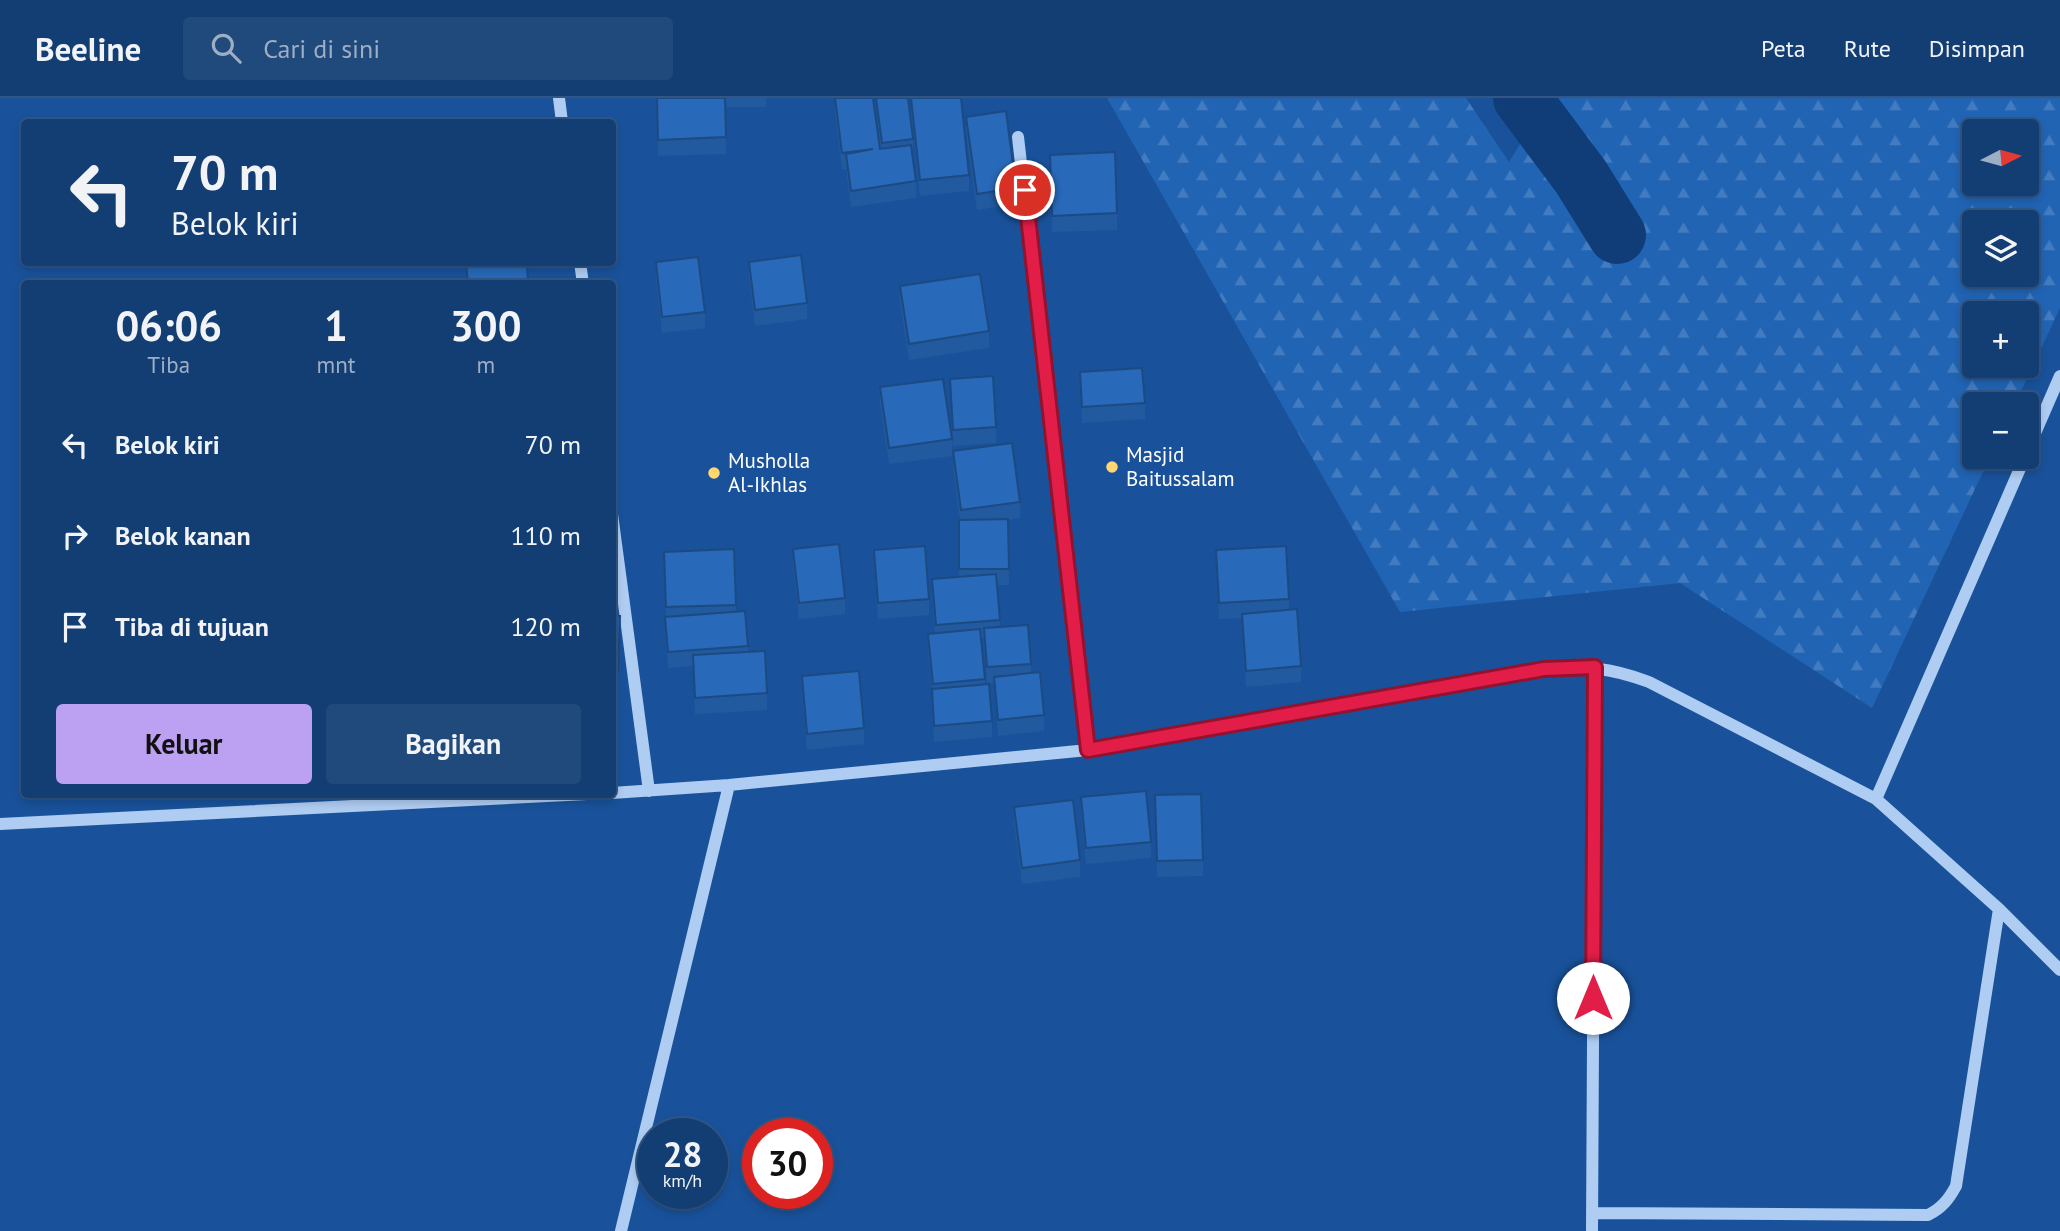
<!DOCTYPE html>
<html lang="id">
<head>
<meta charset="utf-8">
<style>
  :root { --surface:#133e74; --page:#20497c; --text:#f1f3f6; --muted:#9daec5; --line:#325786; --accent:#bca0f2 }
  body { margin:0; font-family:"PT Sans",sans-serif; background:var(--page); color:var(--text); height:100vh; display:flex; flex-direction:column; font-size:26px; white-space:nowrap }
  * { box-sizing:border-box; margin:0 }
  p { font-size:23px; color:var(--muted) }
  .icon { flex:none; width:38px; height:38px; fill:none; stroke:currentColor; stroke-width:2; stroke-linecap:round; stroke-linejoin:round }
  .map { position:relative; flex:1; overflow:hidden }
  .details { position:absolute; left:21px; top:182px; width:595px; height:518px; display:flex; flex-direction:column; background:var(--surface); border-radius:7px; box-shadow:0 4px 10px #0003,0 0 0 2px var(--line) }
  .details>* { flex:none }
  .top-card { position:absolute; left:21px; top:21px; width:595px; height:147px; border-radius:7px; box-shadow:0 4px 10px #0003,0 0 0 2px var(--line); background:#133e74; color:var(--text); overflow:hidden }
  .needle { width:46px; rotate:84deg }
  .buttons { position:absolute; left:1962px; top:21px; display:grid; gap:14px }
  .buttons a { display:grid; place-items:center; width:77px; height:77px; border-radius:7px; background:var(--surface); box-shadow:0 4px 10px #0003,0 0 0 2px var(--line); font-size:35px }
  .speed { position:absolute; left:637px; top:1020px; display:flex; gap:14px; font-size:35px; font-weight:700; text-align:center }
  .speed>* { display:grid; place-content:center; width:91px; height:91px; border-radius:50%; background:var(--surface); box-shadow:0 4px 10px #0003,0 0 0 2px var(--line); line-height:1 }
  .speed small { font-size:18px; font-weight:400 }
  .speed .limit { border:10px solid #d22; background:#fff; color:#111 }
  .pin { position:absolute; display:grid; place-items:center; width:60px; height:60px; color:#fff; margin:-30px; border:4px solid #fff; border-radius:50%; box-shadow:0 2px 7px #0007 }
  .me { position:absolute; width:77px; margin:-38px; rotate:0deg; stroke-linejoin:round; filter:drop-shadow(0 0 5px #0008) }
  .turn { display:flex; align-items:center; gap:24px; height:147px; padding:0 35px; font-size:32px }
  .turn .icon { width:91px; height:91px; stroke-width:2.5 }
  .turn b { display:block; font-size:49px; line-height:60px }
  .eta { display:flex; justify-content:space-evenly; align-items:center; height:119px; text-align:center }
  .eta b { font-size:42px; font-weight:800; line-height:49px }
  .button { display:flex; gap:14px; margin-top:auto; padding:14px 35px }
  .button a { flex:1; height:80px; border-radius:7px; background:var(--accent); color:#111; font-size:28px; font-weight:800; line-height:80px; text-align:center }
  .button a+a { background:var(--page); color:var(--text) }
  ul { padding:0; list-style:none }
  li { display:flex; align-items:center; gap:21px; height:91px; padding:0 35px }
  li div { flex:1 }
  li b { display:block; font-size:26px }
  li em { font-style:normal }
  header { display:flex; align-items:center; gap:42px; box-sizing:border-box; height:98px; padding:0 35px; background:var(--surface); border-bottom:2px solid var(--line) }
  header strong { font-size:33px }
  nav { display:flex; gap:38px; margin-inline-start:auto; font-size:24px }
  .search { width:490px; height:63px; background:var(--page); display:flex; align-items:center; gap:18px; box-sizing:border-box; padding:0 24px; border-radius:7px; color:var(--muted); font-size:26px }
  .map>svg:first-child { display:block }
  .forest { fill:url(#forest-firs); fill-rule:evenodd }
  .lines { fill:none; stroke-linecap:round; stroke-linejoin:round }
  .river { stroke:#103d78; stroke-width:58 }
  .minor { stroke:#afcdf2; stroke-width:12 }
  .wall { fill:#225a9f }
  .building { fill:#2869b9; stroke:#1c4a82; stroke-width:2 }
  .route-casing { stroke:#92132f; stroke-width:18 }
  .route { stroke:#e11d48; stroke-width:12 }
  .poi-dot { fill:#ffd670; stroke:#19529b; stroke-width:2.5 }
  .labels { text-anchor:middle; stroke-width:7; stroke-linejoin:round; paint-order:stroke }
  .poi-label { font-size:21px; fill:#fff; stroke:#19529b; text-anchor:start }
</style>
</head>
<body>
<header>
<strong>Beeline</strong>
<div class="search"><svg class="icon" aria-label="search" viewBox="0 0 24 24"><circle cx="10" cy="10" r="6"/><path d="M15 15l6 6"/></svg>Cari di sini</div>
<nav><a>Peta</a><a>Rute</a><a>Disimpan</a></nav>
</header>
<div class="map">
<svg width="2060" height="1133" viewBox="0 0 2060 1133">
  <defs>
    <pattern id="forest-firs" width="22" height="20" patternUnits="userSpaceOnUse" patternTransform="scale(1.75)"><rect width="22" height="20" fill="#2164b4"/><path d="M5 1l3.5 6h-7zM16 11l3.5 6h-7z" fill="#427bbf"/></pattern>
  </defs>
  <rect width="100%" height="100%" fill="#19529b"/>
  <path class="forest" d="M1107,0h359l43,64 40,-64h511v210l-45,96h-41v53h16l-118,251 -192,-125 -280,29zM1974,33h52v53h-52zM1974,124h52v53h-52zM1974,215h52v53h-52z"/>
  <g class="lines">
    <path class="river" d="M1522,0l59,79 36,58"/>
    <path class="minor" d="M559,0l3,24
      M1018,39l70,613
      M580,164l3,22
      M2026,356l34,-78
      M612,416l37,277
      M612,695l117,-8 359,-35 455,-81c42,-3 66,-2 106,13l227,117 123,110 61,61
      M1876,701l149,-342
      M0,726l587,-30
      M1593,1115l335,2c14,-7 21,-16 28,-29l43,-277
      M621,1133l108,-446
      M1592,1133l3,-564"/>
  </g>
  <path class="wall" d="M657,0h109v9h-41l1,47 -68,2z
    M835,0l45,51 -5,-51h33l5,41v16h-1l4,26v17l-65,9 -5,-38h-4l-7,-56z
    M911,0l58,77v16l-49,5 -9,-84z
    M966,19l50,71v16l-39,6 -11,-77z
    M1050,57l67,58v17l-65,2z
    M458,164h69l1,22h-61l-2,-21z
    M656,164l49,50v16l-43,5 -6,-55z
    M749,164l58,41v16l-52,7 -6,-48z
    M900,188l89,45v17l-80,12 -9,-58z
    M1080,274l65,31v16l-63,4z
    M950,281l46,48v16l-43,3z
    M880,289l72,52v17l-63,8 -9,-61z
    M953,353l67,51v16l-12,2 1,65h-12l3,42 31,37v9l13,42v16l-46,5 -4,-53h-7l-3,-45h-3l4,46 7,37v16l-58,5 -2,-37v-16l-4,-39v-16h7l-3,-39v-16l27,-2 1,-57 -7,-53z
    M734,451l2,62 12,35v6l19,41v17l-72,4 -2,-48 -25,2 -3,-35v-16h1l-2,-65z
    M793,451l52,49v16l-46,5 -6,-54z
    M874,452l55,49v16l-51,4 -4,-53z
    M1216,452l73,49v11l12,56v16l-55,5 -4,-69 -23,1z
    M612,518l8,16 -2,56h-6z
    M802,578l62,52v16l-57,6 -5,-58z
    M1081,699l70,45v16l-65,6 -5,-51z
    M1014,709l66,53v17l-58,7 -8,-61z
    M1155,713l48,49v16l-46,1z"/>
  <path class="building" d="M657,0h68l1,39 -68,3z
    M835,0h38l7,51 31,-4 5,36 -65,10 -5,-37 27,-5 -31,4z
    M876,0h32l5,41 -31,4z
    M911,0h50l8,77 -49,5z
    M1006,13l10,77 -39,6 -11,-77z
    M1115,54l2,61 -65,3 -2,-61z
    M801,157l6,48 -52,7 -6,-48z
    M698,159l7,55 -43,5 -6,-55z
    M466,164h61l1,22h-60z
    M980,176l9,57 -80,13 -9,-58z
    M1142,270l3,35 -63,4 -2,-35z
    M993,278l3,51 -43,3 -3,-51z
    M943,281l9,60 -63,9 -9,-61z
    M1012,345l8,59 -59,8 -8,-59z
    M1008,421l1,50h-50v-49z
    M839,446l6,54 -46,5 -6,-54z
    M925,448l4,53 -51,4 -4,-53z
    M1286,448l3,53 -70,4 -3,-53z
    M734,451l2,56 -70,2 -2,-55z
    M996,476l4,46 -64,5 -4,-46z
    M1297,511l4,57 -55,5 -4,-57z
    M745,513l3,35 -80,6 -3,-35z
    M612,518h8l-2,56h-6z
    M1028,527l3,39 -44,3 -3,-39z
    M980,531l5,50 -52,5 -5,-50z
    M765,553l2,42 -72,5 -2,-43z
    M859,573l5,57 -57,6 -5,-58z
    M1040,574l4,43 -46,5 -4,-43z
    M989,586l3,37 -58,5 -2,-37z
    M1146,693l5,51 -65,6 -5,-51z
    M1201,696l2,66 -46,1 -2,-66z
    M1073,702l7,60 -58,8 -8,-61z"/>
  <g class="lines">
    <g class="route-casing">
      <path id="route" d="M1025,92l63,560 456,-81 51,-2 -2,331"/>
    </g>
    <use href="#route" class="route"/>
  </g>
  <g class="poi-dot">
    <circle cx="1112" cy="369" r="7"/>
    <circle cx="714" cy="375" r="7"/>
  </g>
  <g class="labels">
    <g class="poi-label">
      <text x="1126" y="364">Masjid<tspan x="1126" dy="24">Baitussalam</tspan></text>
      <text x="728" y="370">Musholla<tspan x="728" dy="24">Al-Ikhlas</tspan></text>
    </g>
  </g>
</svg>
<div class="buttons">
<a><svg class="needle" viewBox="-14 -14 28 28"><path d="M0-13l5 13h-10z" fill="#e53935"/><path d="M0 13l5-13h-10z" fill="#9daec5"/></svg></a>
<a><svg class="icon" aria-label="layers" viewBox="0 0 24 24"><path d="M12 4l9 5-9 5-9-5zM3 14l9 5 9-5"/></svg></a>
<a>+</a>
<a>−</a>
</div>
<div class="speed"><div>28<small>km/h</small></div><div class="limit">30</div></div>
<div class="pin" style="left:1025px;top:92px;background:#d93025"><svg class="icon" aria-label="arrive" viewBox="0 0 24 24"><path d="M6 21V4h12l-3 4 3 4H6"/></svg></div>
<svg class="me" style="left:1593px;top:900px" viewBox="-20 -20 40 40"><circle r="19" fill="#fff"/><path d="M0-13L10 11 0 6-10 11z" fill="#e11d48"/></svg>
<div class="top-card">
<div class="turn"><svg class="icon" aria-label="left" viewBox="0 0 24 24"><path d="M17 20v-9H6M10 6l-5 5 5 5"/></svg><div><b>70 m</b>Belok kiri</div></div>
</div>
<section class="details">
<div class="eta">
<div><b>06:06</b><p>Tiba</p></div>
<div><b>1</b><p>mnt</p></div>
<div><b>300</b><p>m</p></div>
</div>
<ul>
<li><svg class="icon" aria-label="left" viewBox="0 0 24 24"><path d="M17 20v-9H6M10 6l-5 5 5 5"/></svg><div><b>Belok kiri</b></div><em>70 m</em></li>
<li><svg class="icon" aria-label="right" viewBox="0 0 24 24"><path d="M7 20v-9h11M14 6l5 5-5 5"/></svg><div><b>Belok kanan</b></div><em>110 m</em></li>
<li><svg class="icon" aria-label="arrive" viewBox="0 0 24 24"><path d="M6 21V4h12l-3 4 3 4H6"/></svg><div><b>Tiba di tujuan</b></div><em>120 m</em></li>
</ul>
<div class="button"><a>Keluar</a><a>Bagikan</a></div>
</section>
</div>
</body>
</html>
